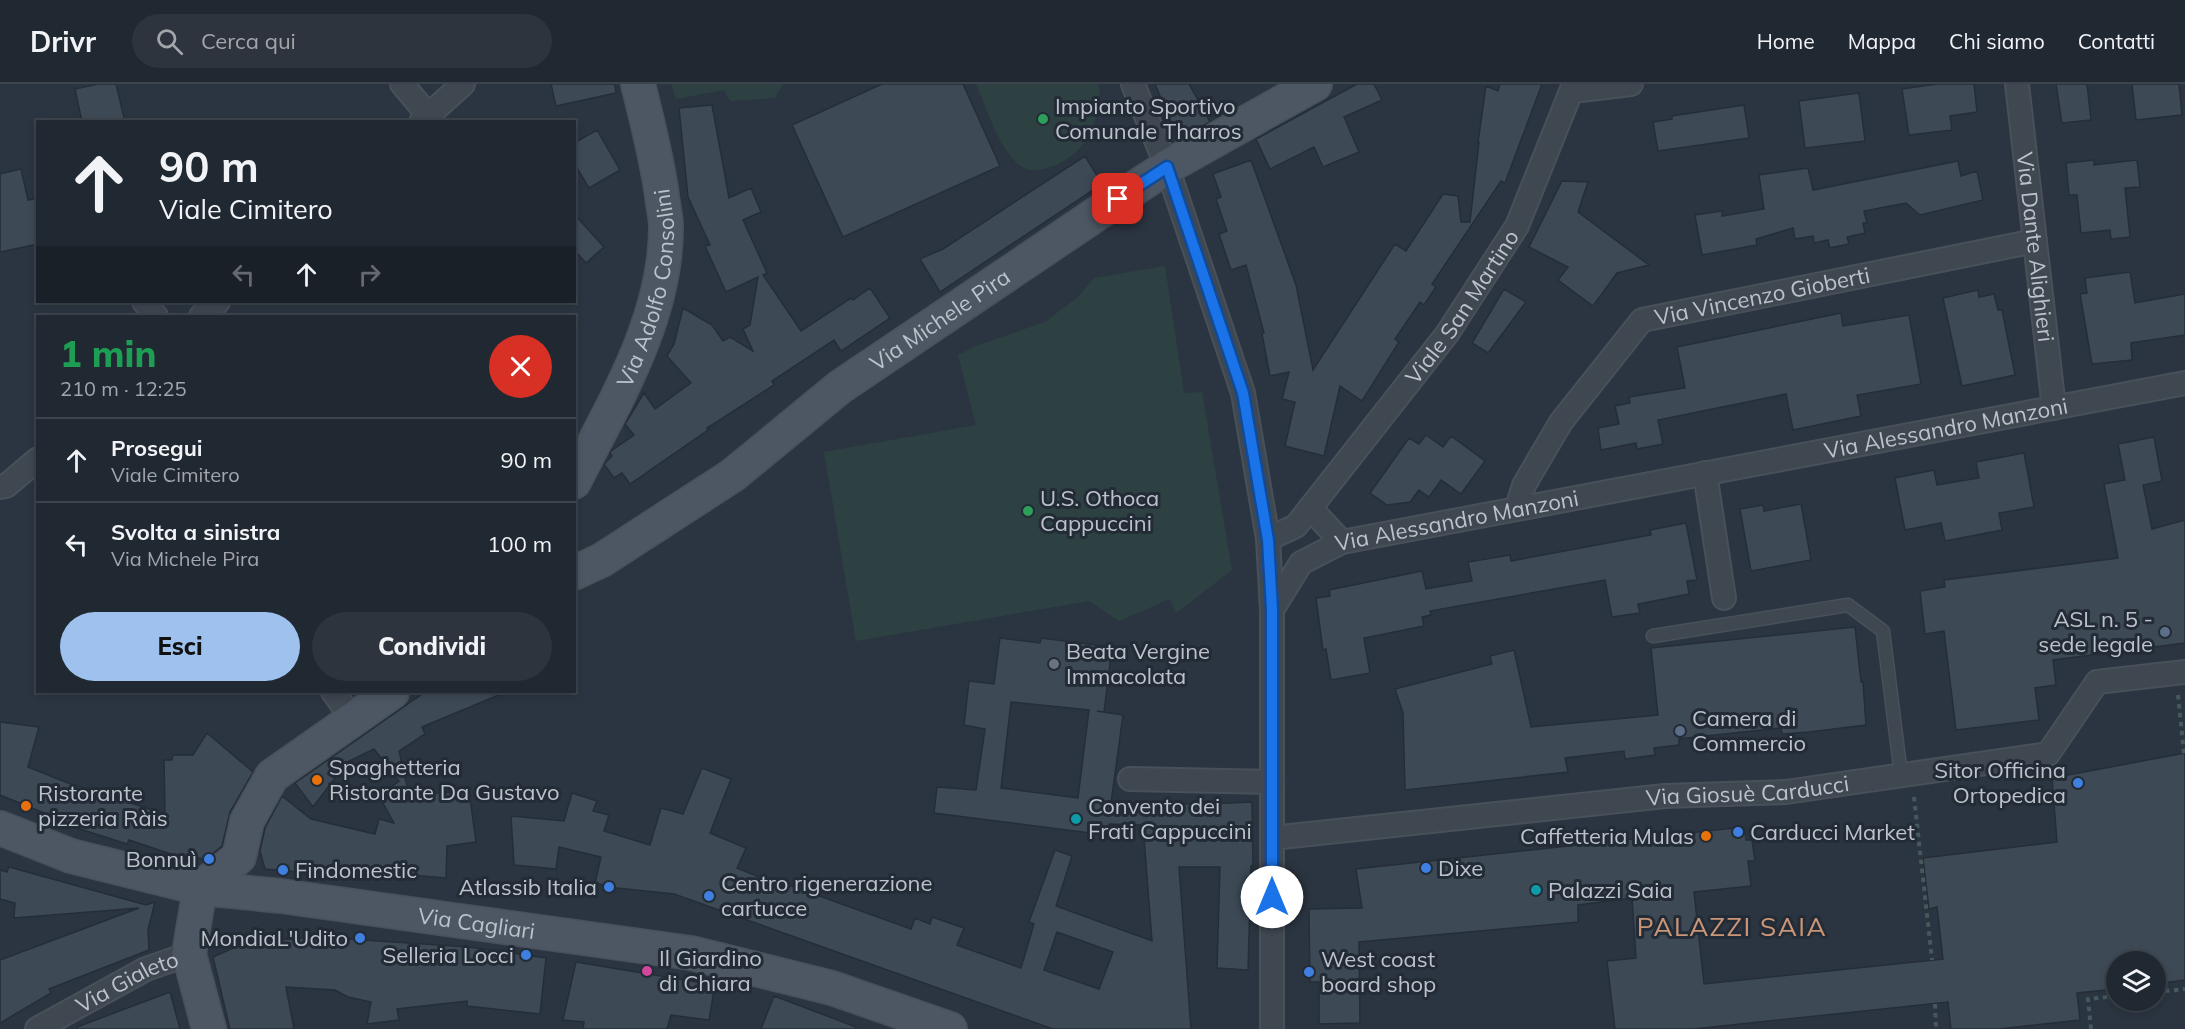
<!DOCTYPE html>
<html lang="it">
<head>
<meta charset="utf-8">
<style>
  :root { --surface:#202831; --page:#2d343d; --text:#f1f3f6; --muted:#a2a6ab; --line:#3d444d; --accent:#9ec1ed }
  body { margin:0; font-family:Mulish,sans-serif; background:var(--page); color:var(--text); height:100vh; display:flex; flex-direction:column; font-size:22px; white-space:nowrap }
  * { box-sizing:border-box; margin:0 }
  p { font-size:20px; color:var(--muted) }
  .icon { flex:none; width:33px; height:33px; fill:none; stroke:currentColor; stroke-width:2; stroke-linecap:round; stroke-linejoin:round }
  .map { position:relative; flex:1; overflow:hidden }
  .drawer { position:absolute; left:36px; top:231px; width:540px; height:378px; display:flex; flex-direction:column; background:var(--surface); border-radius:0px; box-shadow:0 3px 9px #0003,0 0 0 2px var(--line) }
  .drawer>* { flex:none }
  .guide { position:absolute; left:36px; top:36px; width:540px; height:183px; border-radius:0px; box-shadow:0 3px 9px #0003,0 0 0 2px var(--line); background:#202831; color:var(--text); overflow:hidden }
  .fabs { position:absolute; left:2106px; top:867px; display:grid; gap:12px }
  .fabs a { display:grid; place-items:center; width:60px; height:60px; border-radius:50%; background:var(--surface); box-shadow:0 3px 9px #0003,0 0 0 2px var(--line); font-size:30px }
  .pin { position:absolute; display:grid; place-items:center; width:51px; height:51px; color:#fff; margin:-26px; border-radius:12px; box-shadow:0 3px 9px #0006 }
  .me { position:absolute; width:66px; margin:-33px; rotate:0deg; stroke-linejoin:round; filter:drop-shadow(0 0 4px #0008) }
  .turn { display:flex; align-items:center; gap:21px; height:126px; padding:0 24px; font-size:27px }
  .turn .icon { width:78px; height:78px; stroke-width:2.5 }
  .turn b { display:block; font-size:42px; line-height:51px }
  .lanes { display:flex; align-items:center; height:57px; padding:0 24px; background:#0003; justify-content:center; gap:30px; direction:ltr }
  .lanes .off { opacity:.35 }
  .round { display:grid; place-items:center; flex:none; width:63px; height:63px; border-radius:32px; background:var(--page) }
  .headline { display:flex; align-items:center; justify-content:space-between; height:102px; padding:0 24px }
  h1 { font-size:36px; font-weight:800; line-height:45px; color:#1e9e55 }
  .cta { display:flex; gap:12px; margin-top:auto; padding:12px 24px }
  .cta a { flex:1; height:69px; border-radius:36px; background:var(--accent); color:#111; font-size:24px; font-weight:800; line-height:69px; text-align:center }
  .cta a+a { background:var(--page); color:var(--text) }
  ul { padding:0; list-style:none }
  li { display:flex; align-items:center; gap:18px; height:84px; padding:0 24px; border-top:2px solid var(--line) }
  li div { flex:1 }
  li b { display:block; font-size:22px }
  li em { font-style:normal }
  header { display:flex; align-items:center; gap:36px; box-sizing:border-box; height:84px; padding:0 30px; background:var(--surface); border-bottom:2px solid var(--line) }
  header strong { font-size:28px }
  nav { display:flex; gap:33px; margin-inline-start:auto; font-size:21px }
  .search { width:420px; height:54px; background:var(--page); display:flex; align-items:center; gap:15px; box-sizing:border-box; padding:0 21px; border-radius:33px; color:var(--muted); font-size:22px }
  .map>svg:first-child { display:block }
  .green { fill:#2d4142 }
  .building { fill:#3d4a56; stroke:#252e38; stroke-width:1.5; fill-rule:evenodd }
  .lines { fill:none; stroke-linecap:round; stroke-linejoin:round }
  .lane-casing { stroke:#48505a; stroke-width:15 }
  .street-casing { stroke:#48505a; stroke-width:26 }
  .secondary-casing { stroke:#48505a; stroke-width:36 }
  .path { stroke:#46595a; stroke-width:4; stroke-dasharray:4.5 4.5; stroke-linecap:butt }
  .lane { stroke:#3f4751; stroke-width:12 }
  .street { stroke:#3f4751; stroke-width:22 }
  .secondary { stroke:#4d5763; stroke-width:33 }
  .route-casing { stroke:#114b97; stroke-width:15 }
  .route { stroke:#1a73e8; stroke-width:10 }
  .leisure-dot { fill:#2e9e5b; stroke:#232c36; stroke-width:2 }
  .service-dot { fill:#5c6f8a; stroke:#232c36; stroke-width:2 }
  .worship-dot { fill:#6b7280; stroke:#232c36; stroke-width:2 }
  .food-dot { fill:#e8710a; stroke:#232c36; stroke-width:2 }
  .shop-dot { fill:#3f7fe0; stroke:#232c36; stroke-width:2 }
  .culture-dot { fill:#0f9aa8; stroke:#232c36; stroke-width:2 }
  .hotel-dot { fill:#d1479c; stroke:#232c36; stroke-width:2 }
  .labels { text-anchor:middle; stroke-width:6; stroke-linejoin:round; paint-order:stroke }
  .poi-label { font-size:22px; fill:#bcc2cb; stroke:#232c36; text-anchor:start }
  .street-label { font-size:22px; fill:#bcc2cb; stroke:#232c36 }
  .quarter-label { font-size:26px; letter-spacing:1.5px; fill:#cb9677; stroke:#232c36 }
</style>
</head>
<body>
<header>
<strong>Drivr</strong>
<div class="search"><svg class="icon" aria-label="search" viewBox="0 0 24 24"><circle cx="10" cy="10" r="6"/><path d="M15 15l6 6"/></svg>Cerca qui</div>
<nav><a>Home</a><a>Mappa</a><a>Chi siamo</a><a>Contatti</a></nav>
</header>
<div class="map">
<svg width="2185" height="945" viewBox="0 0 2185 945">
  <rect width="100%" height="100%" fill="#2b3541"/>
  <path class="green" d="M671,0h112l-8,14 -45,3 -6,-11 -48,9z
    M976,0h122c6,17 -6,51 -18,64 -12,13 -41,29 -58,19 -21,-13 -36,-60 -46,-83z
    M1165,182l19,127 18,-1 30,178 -56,43 -6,-14 -51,22 -30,-20 -233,40 -32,-189 152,-27 -18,-70 18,-9 69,-24 33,-25 16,-19z"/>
  <path class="building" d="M98,0h18l9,38h-43l-7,-33z
    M551,0h64l1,9 -60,13z
    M882,0h81l37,82 -157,71 -51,-112z
    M1155,0h34l21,38 -32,17z
    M1357,0h17l8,16 -38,17 15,35 -36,15 -9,-20 -44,22 -14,-30z
    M1500,0h42l-37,99 -4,-2 -69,103 4,3 -12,18 -4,-3 -25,37 4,3 -37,59 -22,-15 -16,70 -39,-10 10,-44 -13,-3 7,-27 -19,4 -8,-42 2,-1 -18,-68 -15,5 -12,-36 8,-3 -11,-32 5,-2 -8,-23 38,-14 45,125 17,85 82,-126 11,7 37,-57 15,2 3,26h9l9,-80h-1l8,-56 12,5z
    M1937,0h37l3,28 -27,4 2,14 -43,5 -7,-46z
    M2056,0h31l4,36 -29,3z
    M2132,0h47l3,31 -46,5z
    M1859,9l6,48 -60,7 -6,-47z
    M712,21l17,93 22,-10 10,24 -18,8 24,53 -4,2 38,56 50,-33 2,2 17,-12 20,30 -49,33 -7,-11 -62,41 2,4 -67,43 1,2 -78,54 -8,-11 -8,5 -10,-14 8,-8 -2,-3 1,-2 23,-16 -9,-11 19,-31 11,16 36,-26 -24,-27 7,-12 9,-36 29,17 11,16 7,-4 23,14 -10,-22 7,-4 8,-48 -32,15 -21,-46 5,-1 -22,-48 -9,-89z
    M1744,21l5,33 -91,13 -5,-29 19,-3v-3z
    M597,46l23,40 -31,18 -15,-25v-20z
    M1085,72l17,28 -162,108 -20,-33 23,-10z
    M2094,76v5l43,-5 3,27 -15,1 5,49 -19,2 -1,-9 -29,3 -4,-38h-8l-3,-32z
    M1958,77l3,15 16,-5 6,29 -63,15 -14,-12 -42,8 3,12h-4l2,10 -18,4 2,7 -19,4 -2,-8 -14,3 -1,-7 -18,3 -2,-11 -37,11 1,6 -55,10 -7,-40 27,-4v5l42,-7 -5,-34 49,-7 5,22z
    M21,85l7,31 10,-2v46l-38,8v-78z
    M1562,97l26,1 -10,30 71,53 -32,8 -24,33 -35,-26 10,-13 -39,-20z
    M574,130l30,33 -18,16 -12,-13z
    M2130,188l5,31 50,-9v41l-54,8 1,17 -40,4 -12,-70 7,-1 -2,-15z
    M1504,205l22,13 -38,51 -16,-10z
    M1978,206l1,7 15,-3 4,16h4l13,65 -53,11 -19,-88z
    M1841,229l2,13 66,-11 12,69 -64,11 4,21 -68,14 -7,-36 -128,26 5,24 -26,5 -1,-6 -35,7 -3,-22 21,-4 -4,-18 15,-3 -1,-6 56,-9 -8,-41z
    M1426,351l17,12 8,-11 34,25 -24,33 -20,-14 -12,17 -10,-7 -9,12 -23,3 -17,-12 39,-55 10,6z
    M2154,353l8,44 -19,4 9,44 33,-9v123l-132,17 3,25 -21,3 4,32 -83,10 -12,-99 -19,3 -5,-43 25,-4 -1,-7 174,-22 -14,-74 21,-4 -7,-36z
    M2024,369l10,54 -35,6 3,17 -57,11 -4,-18 -36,7 -10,-52 39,-8 3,15 42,-7 -3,-16z
    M1801,420l10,56 -60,11 -11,-62 23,-4 1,6z
    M1686,439l11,57 -10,1 2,13 -51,10 2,9 -28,4 -7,-37 -175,31 1,4 -9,2 2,9 -60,12 6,35 -39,7 -5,-31 -3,1 -7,-52 14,-2 -1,-6 93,-19 4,18 46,-8 -4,-19 42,-7 1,6 140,-26 -1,-5z
    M1855,543l6,55h2l3,43 -57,7 -27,2 -1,-6 -102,11v6l-25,3 1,7 -30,4 -1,-8 -59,7 3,14 -163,18 -2,-77 -8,-24 97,-25 -2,-8 24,-6 17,77 127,-12 -7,-67z
    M1000,554l40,5 1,-5 71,9 -8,65 -7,-1 26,4 -12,88 96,1 45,-2 1,64h-2l-3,104 -31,-2 3,-101h-41l12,162h-138l-379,-135 -57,-6 -22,-5 6,-26 -42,-10 -3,22 -42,-4 -3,-49 53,5 8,-28 25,8 -4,10 16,4 -5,16 46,14 11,-37 22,6 19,-46 29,11 -21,54 36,15 -9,20 49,20v-4l125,45 4,-11 15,6 2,-7 32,11 -7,17 64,23 13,-44 -5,-2 26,-72 17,6 -16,50 96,35 -9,-116 -34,-1 -3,11 -172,-22 3,-26 39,3 9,-61 -21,-4 5,-44 25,3zM1011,618l78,8 -11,88 -77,-10zM1057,848l56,20 -14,37 -55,-19z
    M425,608h81l-84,35 3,7 -26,17 10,44 60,-4 7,51 -29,4 -1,32 -146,-12 -1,6 -34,-3 -5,-18 5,-23 17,-32 29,23 64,15 4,-15 15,4 -15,-27 20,-15 -25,-32 -27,13 -34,45 -18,-24z
    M0,638l39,5 -11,40 40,16 97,31 -1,-54h8l1,-5h20l14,-22 46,39 -23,40 -8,34 -16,13 -29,-3 -48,-16 -2,4 -69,-22 1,-3 -59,-24z
    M2185,669v227l-29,4v-22h-40v27l-39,4 3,27 -81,9h-48l-3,-27 -255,27h-78l-8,-68 29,-3 -4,-60 -54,7v17l-219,20 1,81 -41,1v-42h-9l-1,-73 53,-1 -6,-39 388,-42 2,13h6l3,21h-7l3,25 -57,6 10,92 239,-25 -6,-52 -8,2 -6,-51 134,-16 -5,-64z
    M9,783l137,38 9,-3 -7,28 1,20 -100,39 2,4 -51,30v-63l139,-52 -125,10 1,-15 -15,-4v-29l7,2z
    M317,853l152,10 77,11 -6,56 -73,-8v-5l-70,8 2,11 -32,4 4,-22 -23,-5 -13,-7 -49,-3 8,42h-64l-17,-72 34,-15z
    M576,878l139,23 -6,35 -38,-5 -4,14h-84l1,-7 -21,-2z
    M170,908l10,37h-103v-2z
    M774,912l82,31 -1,2h-94z"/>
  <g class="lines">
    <g class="lane-casing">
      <path id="lane" d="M1653,552l195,-31 35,26 18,144"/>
    </g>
    <g class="street-casing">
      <g id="street">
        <path d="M402,0l26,31"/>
        <path d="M1133,0l34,83 76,226 25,146 4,71v419"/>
        <path id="s1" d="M2017,0l37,324"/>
        <path d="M1572,7l59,-7"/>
        <path d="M421,38l42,-38"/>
        <path d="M144,218l12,14"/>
        <path d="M201,232l17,-14"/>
        <path d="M1705,389l19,125"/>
        <path d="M0,403l6,-1 32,-27"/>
        <path d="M1310,424l32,34"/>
        <path id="s2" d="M1517,424l7,-23 37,-63 81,-102 393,-79"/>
        <path id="s3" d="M1268,455l28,-13 151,-192 70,-108 57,-142"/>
        <path id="s4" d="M1272,526l29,-47 41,-21 843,-159"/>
        <path d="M333,608l20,27"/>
        <path d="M1130,695l142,3"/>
        <path id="s5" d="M1272,754l393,-42 121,-4 262,-38 49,-72 88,-10"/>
        <path id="s6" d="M37,945l109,-60 43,-15"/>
      </g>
    </g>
    <g class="secondary-casing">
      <g id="secondary">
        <path id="s7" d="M574,398c40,-80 92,-162 92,-255 0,-10 -3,-21 -4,-31 -5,-38 -15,-75 -24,-112"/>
        <path id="s8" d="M574,489l28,-13 131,-85 107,-88 298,-201 29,-19 148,-83"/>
        <path id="s9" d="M0,744l71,28 129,32 81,8 410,57 141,35 118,41"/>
        <path d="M209,945l-20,-75 11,-66 39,-31 8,-36 25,-45 120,-84"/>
      </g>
    </g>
    <path class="path" d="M2178,611l6,59
      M1914,713l18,163
      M2156,908l29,-3
      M1935,920l1,25
      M2091,945l-3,-30 28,-3"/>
    <use href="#lane" class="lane"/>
    <use href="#street" class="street"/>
    <use href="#secondary" class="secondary"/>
  </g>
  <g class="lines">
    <g class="route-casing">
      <path id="route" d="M1118,115l49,-32 76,226 25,147 4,69v288"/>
    </g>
    <use href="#route" class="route"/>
  </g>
  <g class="leisure-dot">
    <circle cx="1043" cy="35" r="6"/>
    <circle cx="1028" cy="427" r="6"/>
  </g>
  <g class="service-dot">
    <circle cx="2165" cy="548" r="6"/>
    <circle cx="1680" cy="647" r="6"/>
  </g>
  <circle class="worship-dot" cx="1054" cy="580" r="6"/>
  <g class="food-dot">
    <circle cx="317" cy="696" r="6"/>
    <circle cx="26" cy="722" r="6"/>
    <circle cx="1706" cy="752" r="6"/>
  </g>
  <g class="shop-dot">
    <circle cx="2078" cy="699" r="6"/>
    <circle cx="1738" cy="748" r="6"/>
    <circle cx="209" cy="775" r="6"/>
    <circle cx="1426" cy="784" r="6"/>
    <circle cx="283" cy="786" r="6"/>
    <circle cx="609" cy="803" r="6"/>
    <circle cx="709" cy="812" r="6"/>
    <circle cx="360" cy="854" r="6"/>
    <circle cx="526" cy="871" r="6"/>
    <circle cx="1309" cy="888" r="6"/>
  </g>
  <g class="culture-dot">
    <circle cx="1076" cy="735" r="6"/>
    <circle cx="1536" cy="806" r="6"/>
  </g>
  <circle class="hotel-dot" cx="647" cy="887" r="6"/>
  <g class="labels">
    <g class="poi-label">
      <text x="1055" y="30">Impianto Sportivo<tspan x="1055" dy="25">Comunale Tharros</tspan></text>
      <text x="1040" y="422">U.S. Othoca<tspan x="1040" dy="25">Cappuccini</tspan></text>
      <text x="2153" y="543" text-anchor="end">ASL n. 5 -<tspan x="2153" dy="25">sede legale</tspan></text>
      <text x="1066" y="575">Beata Vergine<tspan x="1066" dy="25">Immacolata</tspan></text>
      <text x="1692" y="642">Camera di<tspan x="1692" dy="25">Commercio</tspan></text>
      <text x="329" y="691">Spaghetteria<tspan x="329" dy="25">Ristorante Da Gustavo</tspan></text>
      <text x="2066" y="694" text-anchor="end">Sitor Officina<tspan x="2066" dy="25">Ortopedica</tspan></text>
      <text x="38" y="717">Ristorante<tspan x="38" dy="25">pizzeria Ràis</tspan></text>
      <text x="1088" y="730">Convento dei<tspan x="1088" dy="25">Frati Cappuccini</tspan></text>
      <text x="1750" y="756">Carducci Market</text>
      <text x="1694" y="760" text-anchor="end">Caffetteria Mulas</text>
      <text x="197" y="783" text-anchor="end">Bonnuì</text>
      <text x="1438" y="792">Dixe</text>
      <text x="295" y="794">Findomestic</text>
      <text x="721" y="807">Centro rigenerazione<tspan x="721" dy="25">cartucce</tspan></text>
      <text x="597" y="811" text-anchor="end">Atlassib Italia</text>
      <text x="1548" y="814">Palazzi Saia</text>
      <text x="348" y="862" text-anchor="end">MondiaL'Udito</text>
      <text x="514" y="879" text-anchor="end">Selleria Locci</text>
      <text x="659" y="882">Il Giardino<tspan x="659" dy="25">di Chiara</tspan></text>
      <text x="1321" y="883">West coast<tspan x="1321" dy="25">board shop</tspan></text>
    </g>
    <g class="street-label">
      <text dy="8" stroke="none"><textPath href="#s1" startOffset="164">Via Dante Alighieri</textPath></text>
      <text dy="8" stroke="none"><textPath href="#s7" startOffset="210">Via Adolfo Consolini</textPath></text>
      <text dy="8" stroke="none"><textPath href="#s2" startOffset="350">Via Vincenzo Gioberti</textPath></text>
      <text dy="8" stroke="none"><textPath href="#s3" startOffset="306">Viale San Martino</textPath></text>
      <text dy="8" stroke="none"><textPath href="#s8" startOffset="446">Via Michele Pira</textPath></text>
      <text dy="8" stroke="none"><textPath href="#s4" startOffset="716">Via Alessandro Manzoni</textPath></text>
      <text dy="8" stroke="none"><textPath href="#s4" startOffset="218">Via Alessandro Manzoni</textPath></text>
      <text dy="8" stroke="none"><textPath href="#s5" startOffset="478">Via Giosuè Carducci</textPath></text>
      <text dy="8" stroke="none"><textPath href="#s9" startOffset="488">Via Cagliari</textPath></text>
      <text dy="8" stroke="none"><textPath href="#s6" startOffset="102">Via Gialeto</textPath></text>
    </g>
    <g class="quarter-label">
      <text x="1732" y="852">PALAZZI SAIA</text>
    </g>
  </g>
</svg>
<div class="fabs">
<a><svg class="icon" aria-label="layers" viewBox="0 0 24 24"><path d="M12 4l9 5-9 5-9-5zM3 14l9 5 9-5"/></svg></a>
</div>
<div class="pin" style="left:1118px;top:115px;background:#d93025"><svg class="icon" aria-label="arrive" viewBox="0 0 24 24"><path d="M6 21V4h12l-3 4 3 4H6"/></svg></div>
<svg class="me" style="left:1272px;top:813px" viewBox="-20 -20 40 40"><circle r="19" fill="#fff"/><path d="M0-13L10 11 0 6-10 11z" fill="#1a73e8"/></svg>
<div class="guide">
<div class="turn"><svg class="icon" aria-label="ahead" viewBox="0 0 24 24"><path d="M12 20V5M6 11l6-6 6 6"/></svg><div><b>90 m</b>Viale Cimitero</div></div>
<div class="lanes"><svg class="icon off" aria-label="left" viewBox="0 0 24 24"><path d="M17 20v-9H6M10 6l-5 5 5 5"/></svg><svg class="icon" aria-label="ahead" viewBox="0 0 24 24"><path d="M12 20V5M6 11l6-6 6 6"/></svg><svg class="icon off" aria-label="right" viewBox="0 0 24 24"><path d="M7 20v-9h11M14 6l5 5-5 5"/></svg></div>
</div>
<section class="drawer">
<div class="headline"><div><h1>1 min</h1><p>210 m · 12:25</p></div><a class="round" style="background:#d93025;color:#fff"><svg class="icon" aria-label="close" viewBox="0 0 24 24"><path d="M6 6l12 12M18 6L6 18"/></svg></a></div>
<ul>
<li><svg class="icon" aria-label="ahead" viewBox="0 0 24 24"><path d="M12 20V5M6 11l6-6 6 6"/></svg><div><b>Prosegui</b><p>Viale Cimitero</p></div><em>90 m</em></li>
<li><svg class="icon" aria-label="left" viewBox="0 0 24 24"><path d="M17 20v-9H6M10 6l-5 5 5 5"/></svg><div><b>Svolta a sinistra</b><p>Via Michele Pira</p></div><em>100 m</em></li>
</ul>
<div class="cta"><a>Esci</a><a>Condividi</a></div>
</section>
</div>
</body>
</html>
